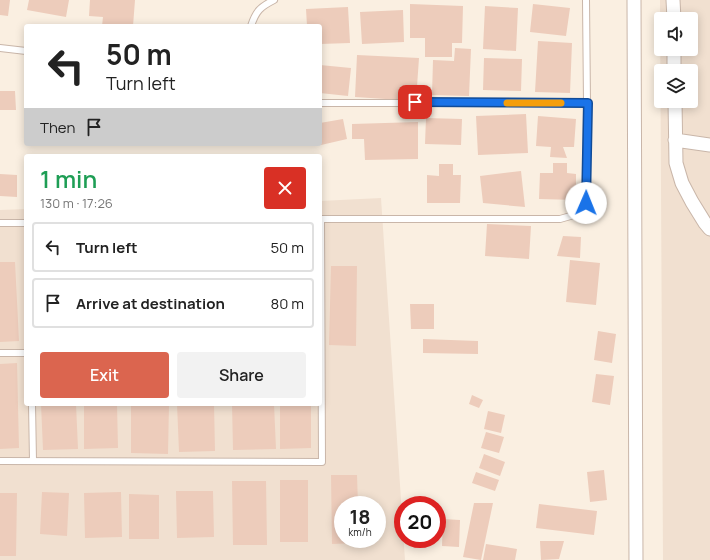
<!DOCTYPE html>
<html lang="en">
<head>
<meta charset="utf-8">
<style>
  :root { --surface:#fff; --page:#f2f2f2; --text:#222; --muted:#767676; --line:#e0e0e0; --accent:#db654f }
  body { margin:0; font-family:Manrope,sans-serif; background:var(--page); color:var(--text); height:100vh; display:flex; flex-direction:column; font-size:15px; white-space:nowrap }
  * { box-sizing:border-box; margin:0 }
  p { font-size:13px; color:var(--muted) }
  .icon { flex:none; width:22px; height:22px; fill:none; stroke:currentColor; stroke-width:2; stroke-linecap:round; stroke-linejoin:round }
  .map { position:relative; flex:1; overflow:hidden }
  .panel { position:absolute; left:24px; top:154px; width:298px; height:252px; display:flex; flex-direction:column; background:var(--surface); border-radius:4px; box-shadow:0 2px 10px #0003 }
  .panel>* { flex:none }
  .hud { position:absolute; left:24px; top:24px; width:298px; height:122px; border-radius:4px; box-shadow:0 2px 10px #0003; background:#fff; color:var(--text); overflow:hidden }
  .buttons { position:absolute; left:654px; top:12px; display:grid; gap:8px }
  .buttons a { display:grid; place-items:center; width:44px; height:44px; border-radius:4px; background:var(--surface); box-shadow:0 2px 10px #0003; font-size:20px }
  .speed { position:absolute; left:334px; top:496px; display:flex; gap:8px; font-size:20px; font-weight:700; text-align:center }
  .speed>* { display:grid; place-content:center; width:52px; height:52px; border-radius:50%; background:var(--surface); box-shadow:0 2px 10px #0003; line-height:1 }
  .speed small { font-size:10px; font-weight:400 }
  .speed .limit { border:6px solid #d22; background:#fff; color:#111 }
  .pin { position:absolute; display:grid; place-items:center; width:34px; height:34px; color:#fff; margin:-17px; border-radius:8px; box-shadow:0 2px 6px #0006 }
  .me { position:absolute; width:44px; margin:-22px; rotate:1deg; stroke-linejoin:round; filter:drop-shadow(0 0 3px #0008) }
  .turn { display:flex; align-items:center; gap:14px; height:84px; padding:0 16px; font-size:18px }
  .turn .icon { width:52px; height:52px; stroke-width:2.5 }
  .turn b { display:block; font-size:28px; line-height:34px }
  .then { display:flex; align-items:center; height:38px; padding:0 16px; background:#0003; gap:8px; font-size:15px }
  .round { display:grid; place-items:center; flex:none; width:42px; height:42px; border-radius:4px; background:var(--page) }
  .headline { display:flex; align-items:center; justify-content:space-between; height:68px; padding:0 16px }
  h1 { font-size:24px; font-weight:600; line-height:30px; color:#1e9e55 }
  .primary-button { display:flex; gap:8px; margin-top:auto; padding:8px 16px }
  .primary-button a { flex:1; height:46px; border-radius:4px; background:var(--accent); color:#fff; font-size:16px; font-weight:600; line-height:46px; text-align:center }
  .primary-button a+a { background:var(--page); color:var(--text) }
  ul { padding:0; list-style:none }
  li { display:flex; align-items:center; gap:12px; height:50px; margin:0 8px 6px; padding:0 8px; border:2px solid var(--line); border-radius:4px }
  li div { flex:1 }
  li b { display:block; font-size:15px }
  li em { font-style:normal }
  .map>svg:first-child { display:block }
  .residential { fill:#f1e0d0; fill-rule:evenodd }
  .building { fill:#edccbb }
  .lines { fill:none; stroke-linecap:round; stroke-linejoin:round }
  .lane-casing { stroke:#c9b6a9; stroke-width:8 }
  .street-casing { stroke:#c9b6a9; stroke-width:15 }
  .lane { stroke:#fff; stroke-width:6 }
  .street { stroke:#fff; stroke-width:13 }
  .route-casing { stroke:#114b97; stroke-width:10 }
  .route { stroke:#1a73e8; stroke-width:7 }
  .slow { stroke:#f59e0b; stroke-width:7 }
</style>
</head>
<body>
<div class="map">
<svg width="710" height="560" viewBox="0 0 710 560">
  <rect width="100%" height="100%" fill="#faefe1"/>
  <path class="residential" d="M660,0h50v560h-47zM661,19h30v30h-30zM661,71h30v30h-30z
    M381,198l24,362h-405v-350l26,-1v195h294v-203zM343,505h34v34h-34z"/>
  <path class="building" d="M0,0h10l-2,16 -8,-1z
    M29,0h40l-3,17 -39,-7z
    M90,0h45l-2,26h-31l1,-9 -14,-1z
    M410,4l53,2 -1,37h-10v14h-27v-19h-15z
    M533,4l37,4 -4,28 -36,-4z
    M485,6l33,2 -2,43 -33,-2z
    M348,7l2,36 -30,1v-18h-13l-1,-17z
    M403,10l1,32 -42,2 -2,-32z
    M538,41l34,2 -2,50 -35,-1z
    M455,48l16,1 -2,47 -37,-1 1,-35 21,1z
    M357,55l62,3 -3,43 -61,-4z
    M484,58l38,1 -1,32 -38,-1z
    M320,65l31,3 -3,28 -28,-3z
    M0,91h15l1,19h-16z
    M526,114l2,39 -50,2 -2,-39z
    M538,116l38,3 -2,28h-11l4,11 -17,-1 1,-10 -15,-1z
    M426,118l36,1 -1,26 -36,-1z
    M343,119l4,20 -26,6 -1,-22z
    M418,122v37l-53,1 -1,-21h-12v-15z
    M553,163h14v10l9,1v26l-37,-1 1,-26h13z
    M439,164h14v11h8l-1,28h-33v-28l12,1z
    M521,171l4,36 -42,-4 -3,-27z
    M0,174l17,1v22l-17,-1z
    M487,224l44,2 -2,33 -44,-3z
    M563,236l18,1 -1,21 -23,-2z
    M570,260l30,3 -4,42 -30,-3z
    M0,262h15l4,79 -19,1z
    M331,266h26l-1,80 -27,-1z
    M410,304h24v25h-23z
    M598,331l18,3 -4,29 -18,-3z
    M423,339l55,2v13l-55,-1z
    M17,363l2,85 -19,1v-85z
    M596,374l18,2 -4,29 -18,-3z
    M472,395l11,5 -4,8 -10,-4z
    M41,404h35l2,45 -35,1z
    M84,404h33l1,44 -34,1z
    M131,404h38l-1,50 -37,-1z
    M177,404h37l1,47 -36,1z
    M232,404h42l2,45 -43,1z
    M280,404h31v44l-31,1z
    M488,411l17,4 -4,18 -17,-4z
    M486,432l18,5 -5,16 -18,-5z
    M484,454l21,8 -5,14 -21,-8z
    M604,470l3,30 -17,2 -3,-30z
    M476,472l23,8 -4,11 -23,-8z
    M331,475h26l1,30h-15v34h16v4l-27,1z
    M280,480h28v62h-28z
    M232,481h34l1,64h-34z
    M176,491h37l1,46 -37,1z
    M42,492l27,1 -2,43 -27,-2z
    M121,492l1,45 -37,1 -1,-45z
    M0,493h17l-1,63h-16z
    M129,494l30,1v44h-30z
    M474,503h19l-12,57 -18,-3z
    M539,504l58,7 -3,24 -58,-7z
    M443,519l17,1 -1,27 -17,-1z
    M540,541h24l-5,18 -18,1z
    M486,544l31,5 -2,11h-32z"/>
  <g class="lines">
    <g class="lane-casing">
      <path id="lane" d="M251,26c5,-15 9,-19 23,-26
        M0,48l26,3
        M320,103h267
        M320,219h240l21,-6 5,-10 1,-100 -1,-103
        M0,223h26
        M0,353h26
        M32,404l1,57
        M0,461l322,1 -1,-243"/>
    </g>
    <g class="street-casing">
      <path id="street" d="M634,0l2,560
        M673,0l1,19
        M674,49v22
        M675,101l1,62 6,20 10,19 13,21 5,6
        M675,140l35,5"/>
    </g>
    <use href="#lane" class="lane"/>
    <use href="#street" class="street"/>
  </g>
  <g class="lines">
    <g class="route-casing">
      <path id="route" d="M415,102l173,1 -2,100"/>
    </g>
    <use href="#route" class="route"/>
    <path class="slow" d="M507,103h54"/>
  </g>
</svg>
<div class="buttons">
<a><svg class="icon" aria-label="sound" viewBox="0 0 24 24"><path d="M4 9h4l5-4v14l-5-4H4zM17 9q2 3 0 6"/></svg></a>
<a><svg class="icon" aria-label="layers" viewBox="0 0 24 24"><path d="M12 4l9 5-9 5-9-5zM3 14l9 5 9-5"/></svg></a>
</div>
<div class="speed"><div>18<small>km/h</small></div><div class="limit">20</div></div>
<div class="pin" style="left:415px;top:102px;background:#d93025"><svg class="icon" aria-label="arrive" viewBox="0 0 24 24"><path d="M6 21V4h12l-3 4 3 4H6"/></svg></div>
<svg class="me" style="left:586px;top:203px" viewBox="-20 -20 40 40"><circle r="19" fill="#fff"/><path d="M0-13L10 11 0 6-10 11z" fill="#1a73e8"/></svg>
<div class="hud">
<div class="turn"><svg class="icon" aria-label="left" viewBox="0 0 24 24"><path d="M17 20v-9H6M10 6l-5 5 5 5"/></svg><div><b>50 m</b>Turn left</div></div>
<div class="then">Then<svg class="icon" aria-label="arrive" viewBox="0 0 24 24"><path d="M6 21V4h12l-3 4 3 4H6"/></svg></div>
</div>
<section class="panel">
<div class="headline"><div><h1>1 min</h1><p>130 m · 17:26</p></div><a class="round" style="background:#d93025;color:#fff"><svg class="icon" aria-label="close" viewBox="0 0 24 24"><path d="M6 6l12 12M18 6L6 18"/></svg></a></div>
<ul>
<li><svg class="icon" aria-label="left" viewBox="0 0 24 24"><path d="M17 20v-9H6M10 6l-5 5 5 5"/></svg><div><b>Turn left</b></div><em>50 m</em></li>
<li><svg class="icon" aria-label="arrive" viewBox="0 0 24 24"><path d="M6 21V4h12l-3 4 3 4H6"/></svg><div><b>Arrive at destination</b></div><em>80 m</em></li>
</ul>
<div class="primary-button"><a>Exit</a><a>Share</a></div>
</section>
</div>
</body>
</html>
